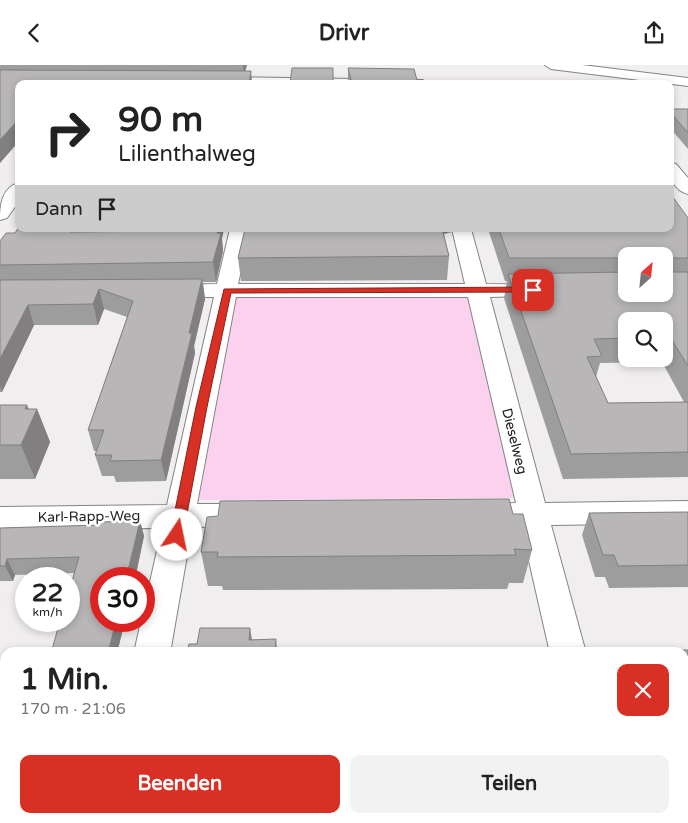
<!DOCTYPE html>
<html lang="de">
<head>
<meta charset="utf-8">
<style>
  :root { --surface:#fff; --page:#f2f2f2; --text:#222; --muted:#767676; --accent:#d93025 }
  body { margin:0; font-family:"Varela Round",sans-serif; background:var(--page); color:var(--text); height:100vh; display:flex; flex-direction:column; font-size:19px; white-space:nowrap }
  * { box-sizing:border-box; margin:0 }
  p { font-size:16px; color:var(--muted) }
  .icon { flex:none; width:28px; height:28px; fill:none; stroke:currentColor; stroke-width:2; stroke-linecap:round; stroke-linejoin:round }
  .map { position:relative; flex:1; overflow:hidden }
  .sheet { position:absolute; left:0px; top:582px; width:689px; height:176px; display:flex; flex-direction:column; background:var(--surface); border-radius:15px 15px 0 0; box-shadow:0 2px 8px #0003 }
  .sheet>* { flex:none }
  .banner { position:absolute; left:15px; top:15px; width:659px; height:152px; border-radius:10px; box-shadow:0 2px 8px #0003; background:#fff; color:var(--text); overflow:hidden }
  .needle { width:32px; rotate:27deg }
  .buttons { position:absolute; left:618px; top:182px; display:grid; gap:10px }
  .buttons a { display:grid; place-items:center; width:55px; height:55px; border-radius:10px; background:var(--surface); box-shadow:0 2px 8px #0003; font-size:25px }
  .speed { position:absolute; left:15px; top:502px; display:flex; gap:10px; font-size:25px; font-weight:700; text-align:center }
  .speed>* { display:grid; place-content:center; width:65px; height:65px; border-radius:50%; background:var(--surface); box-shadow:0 2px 8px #0003; line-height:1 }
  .speed small { font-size:12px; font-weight:400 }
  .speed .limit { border:8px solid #d22; background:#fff; color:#111 }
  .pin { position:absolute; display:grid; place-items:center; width:42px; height:42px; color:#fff; margin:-21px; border-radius:10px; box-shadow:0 2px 8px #0006 }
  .me { position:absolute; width:55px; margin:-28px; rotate:11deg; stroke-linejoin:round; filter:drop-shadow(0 0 4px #0008) }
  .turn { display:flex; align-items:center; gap:18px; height:105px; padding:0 20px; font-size:22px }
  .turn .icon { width:65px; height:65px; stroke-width:2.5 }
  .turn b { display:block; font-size:35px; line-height:42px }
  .then { display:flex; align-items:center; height:48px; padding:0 20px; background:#0003; gap:10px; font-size:19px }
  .round { display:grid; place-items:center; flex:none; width:52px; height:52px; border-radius:10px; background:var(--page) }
  .overview { display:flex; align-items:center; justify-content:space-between; height:85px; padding:0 20px }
  h1 { font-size:30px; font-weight:700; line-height:38px }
  .button { display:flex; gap:10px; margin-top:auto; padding:10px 20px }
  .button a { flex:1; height:58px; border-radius:10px; background:var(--accent); color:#fff; font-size:20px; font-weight:700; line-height:58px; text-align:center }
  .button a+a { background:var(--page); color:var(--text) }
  header { display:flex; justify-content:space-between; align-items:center; height:65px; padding:0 20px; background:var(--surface); font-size:22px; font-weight:700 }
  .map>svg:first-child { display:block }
  .green { fill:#fcd1ee }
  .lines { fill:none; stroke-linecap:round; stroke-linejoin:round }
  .minor-casing { stroke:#868385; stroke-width:2 }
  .major-casing { stroke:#868385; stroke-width:2 }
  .minor { fill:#fff; fill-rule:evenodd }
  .major { fill:#fff; fill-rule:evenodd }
  .wall { fill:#9e9d9d; fill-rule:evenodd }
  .shaded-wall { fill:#817f80 }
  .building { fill:#b8b6b7; stroke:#817f80 }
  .route { fill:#d93025; stroke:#8d1f18 }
  .labels { text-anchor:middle; stroke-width:5; stroke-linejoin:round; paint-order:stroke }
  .street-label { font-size:14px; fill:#232223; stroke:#fff }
</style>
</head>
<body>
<header><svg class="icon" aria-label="back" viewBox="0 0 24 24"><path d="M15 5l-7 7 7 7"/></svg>Drivr<svg class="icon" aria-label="share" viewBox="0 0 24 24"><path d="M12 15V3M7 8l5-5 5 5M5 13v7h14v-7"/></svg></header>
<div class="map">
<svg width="688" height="758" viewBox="0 0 688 758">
  <rect width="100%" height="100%" fill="#f1eef0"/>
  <path class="green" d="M467,231l47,202 -315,2 37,-203z"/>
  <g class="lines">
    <g class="minor-casing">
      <path id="minor" d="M215,12l208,3 6,4h-219l-2,-3 2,-3z
        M670,98l6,1 12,14v16c-15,-4 -18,-17 -18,-31z
        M19,118v18l-12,17 -7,2c0,-15 2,-33 19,-37z
        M230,164h20l-12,55h227l-13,-55h19l15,55 65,1 3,5 -3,5 -8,1 -53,1 55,206 143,-2v22l-137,2 35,128h-36l-29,-127h-35l-11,-3 -4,-8 4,-8 11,-3 30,-1 -48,-206h-232l-39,207h59l11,3 4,8 -4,8 -11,3 -64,1 -22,126h-36l7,-32h3v-12l18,-81 -162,1v-22l167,-2 47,-208h-48l-8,-1 -3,-5 3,-5 8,-1 51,-1z
        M97,754h42l-1,4h-42z
        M590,754h42l1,4h-42z"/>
    </g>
    <g class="major-casing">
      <path id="major" d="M545,0h37l106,13v8l-137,-17z"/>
    </g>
    <use href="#minor" class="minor"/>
    <use href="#major" class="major"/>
  </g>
  <path class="wall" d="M0,0h247l-2,6 -226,13v57l-19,22z
    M348,3l70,16h-70z
    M670,44h18v40l-18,-21z
    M688,153v259l-125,2 -59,-181 3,-17h-2l-16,-49h-14l-2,-3h197zM626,191h38l-38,38zM626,256h38v38h-38zM662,297l22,40 -76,1 -12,-26 4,-14z
    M19,164h67l-2,3 138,7 1,12 -7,31h-13l2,17 -11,47 1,7 -29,128 -50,1 -2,-6h-12l-7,-21 2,-4h-3l-6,-21 39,-113 -23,-8 -6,16h-64l-32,67h-2v-127l15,-32z
    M452,167l-8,2 5,22 -2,24 -206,1 -3,-23z
    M0,340l29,4h8l13,33 -15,37h-35z
    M688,447v75l-79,1 -4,-11h-10l-13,-42 7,-22z
    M513,449l19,36 -9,33h-14l-2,6 -284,1 -1,-4h-14l-7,-34z
    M140,456l4,15 -9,43h-34v42h24l-8,32h-66l23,-80 -59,2 -2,6h-13v-53l99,-3z
    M664,585h24v173h-1l-3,-9v-161h-21z"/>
  <path class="shaded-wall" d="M243,0h4l-3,11z
    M251,6l1,13h-3z
    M19,54v22l-19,22v-23z
    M71,164h15l-11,22 -5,-19z
    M218,164h6l-2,10 1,12 -7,31 -3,-20z
    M437,164h16l-1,3 -15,3z
    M202,214l3,20 -11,47 1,7 -29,128 -5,-21 28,-127z
    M99,224l5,20 -6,16 -5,-21z
    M28,240l6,20 -32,67 -2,-5v-28z
    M27,340l6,14 4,-10 13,33 -15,37 -14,-34 4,-36z
    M140,456l4,15 -9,43h-9z
    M7,494l8,16 -2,6 -8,-15z
    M116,556h9l-8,32h-9z
    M250,563l4,25 -5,-13z
    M276,574l1,14h-2z
    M263,754h7l-1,4h-6z"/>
  <path class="building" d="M292,3h41v16h-43z
    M348,3l66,1 4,15h-66z
    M0,5l251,1 -2,13h-230v35l-19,21z
    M670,44h18v24l-18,-21z
    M670,128l18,25v40h-18v11h-6v-13h-38v2h-117l-10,-29h171z
    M19,162v2h52l-1,3 97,-1 1,-2h50l-1,4h4l-8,29 -213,3v-24l6,-8h9z
    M245,164h197l7,27 -211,2z
    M626,207v22h38v-22h24v94l-18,-29h-6v-16h-38v17l-32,1 8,17 -15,1 21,46 80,-1v50l-117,2 -63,-180z
    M202,214l-13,54h3l-31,127 -51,1 2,-6h-17l9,-25h-16l45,-129 -34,-12 -6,15 -65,1 -28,54v-79z
    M0,340h27l-2,4h12l-16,36h-21z
    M509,434l4,15h10l9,36 -18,-1 2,6 -299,2 1,-5h-17l6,-35 11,-1 2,-15z
    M688,447v53l-70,1 -4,-11h-11l-14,-42z
    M140,456l-14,58h-25v42h15l-8,32h-57l9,-32h9v-29l10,-35 -72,2 -2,7h-5v-38l99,-3 1,-3z
    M200,563h50l-1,12 27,-1 -1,14h-88l2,-9h8z
    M664,585h24v117l-4,-12v-102h-20z
    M157,754h106v4h-107z"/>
  <path class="route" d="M533,222l5,3 -2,2 -305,1 -24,114 -24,128 -2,4h-9l-2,-4 26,-128 28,-118z"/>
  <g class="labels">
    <g class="street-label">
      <text transform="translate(515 376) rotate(76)" y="5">Dieselweg</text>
      <text transform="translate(89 451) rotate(-1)" y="5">Karl-Rapp-Weg</text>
    </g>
  </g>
</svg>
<div class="buttons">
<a><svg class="needle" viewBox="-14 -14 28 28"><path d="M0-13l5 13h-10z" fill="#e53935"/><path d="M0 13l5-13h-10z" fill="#767676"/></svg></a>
<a><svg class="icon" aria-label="search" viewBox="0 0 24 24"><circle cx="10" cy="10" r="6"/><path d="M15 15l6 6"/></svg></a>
</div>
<div class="speed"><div>22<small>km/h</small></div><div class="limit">30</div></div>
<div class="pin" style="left:533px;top:225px;background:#d93025"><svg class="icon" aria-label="arrive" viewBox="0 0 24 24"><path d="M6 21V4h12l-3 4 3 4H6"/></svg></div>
<svg class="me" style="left:177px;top:470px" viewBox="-20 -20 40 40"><circle r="19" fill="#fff"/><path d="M0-13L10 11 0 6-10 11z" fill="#d93025"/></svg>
<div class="banner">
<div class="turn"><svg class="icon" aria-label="right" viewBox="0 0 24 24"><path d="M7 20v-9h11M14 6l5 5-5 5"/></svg><div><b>90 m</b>Lilienthalweg</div></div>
<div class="then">Dann<svg class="icon" aria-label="arrive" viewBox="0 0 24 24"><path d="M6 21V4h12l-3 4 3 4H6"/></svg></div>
</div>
<section class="sheet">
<div class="overview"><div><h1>1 Min.</h1><p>170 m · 21:06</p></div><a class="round" style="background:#d93025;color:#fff"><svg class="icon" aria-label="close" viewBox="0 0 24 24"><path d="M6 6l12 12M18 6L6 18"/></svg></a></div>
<div class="button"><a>Beenden</a><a>Teilen</a></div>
</section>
</div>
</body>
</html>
